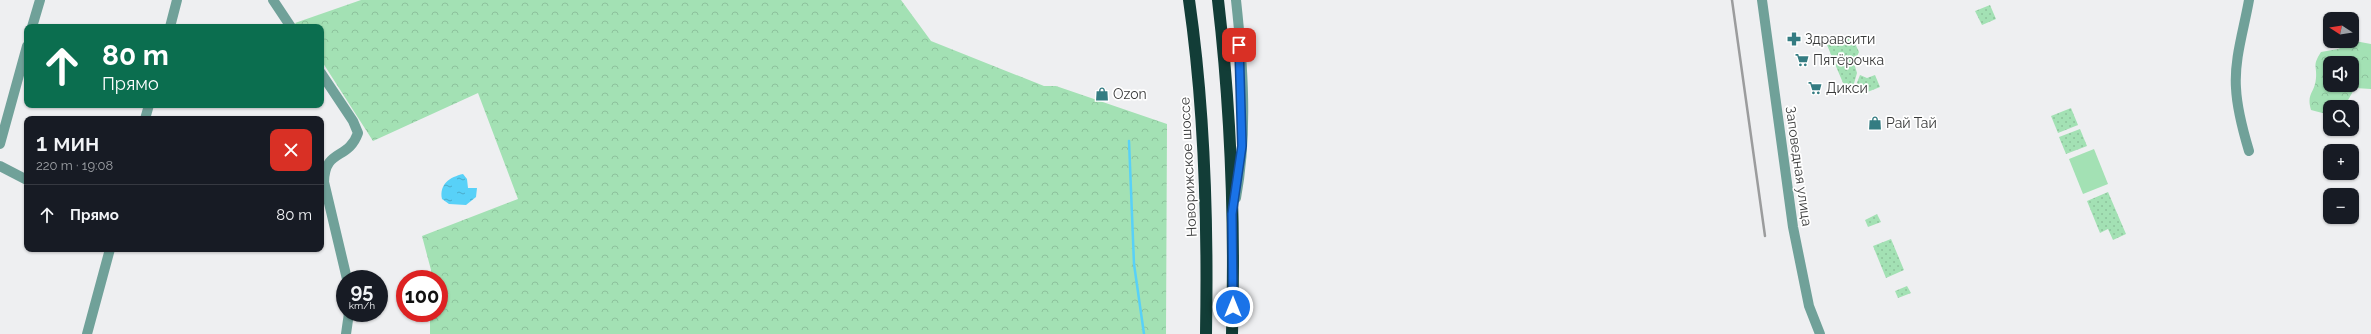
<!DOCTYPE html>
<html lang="ru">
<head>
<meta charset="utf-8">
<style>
  :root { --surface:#171b24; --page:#20242c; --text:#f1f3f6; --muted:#9ea1a6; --line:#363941 }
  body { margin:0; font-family:Raleway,sans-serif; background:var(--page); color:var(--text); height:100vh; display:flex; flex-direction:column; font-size:15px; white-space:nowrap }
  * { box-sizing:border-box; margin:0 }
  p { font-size:13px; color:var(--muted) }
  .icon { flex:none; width:22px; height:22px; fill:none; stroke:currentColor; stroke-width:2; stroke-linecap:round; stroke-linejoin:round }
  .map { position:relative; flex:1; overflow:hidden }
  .side { position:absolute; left:24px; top:116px; width:300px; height:136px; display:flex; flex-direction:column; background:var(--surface); border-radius:8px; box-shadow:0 1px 3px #0004 }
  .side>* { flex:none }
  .top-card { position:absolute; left:24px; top:24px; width:300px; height:84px; border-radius:8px; box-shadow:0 1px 3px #0004; background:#0b6e4f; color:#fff; overflow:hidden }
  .needle { width:26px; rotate:282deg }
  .tools { position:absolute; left:2323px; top:12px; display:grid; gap:8px }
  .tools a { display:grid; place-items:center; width:36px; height:36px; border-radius:8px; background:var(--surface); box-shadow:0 1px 3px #0004; font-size:20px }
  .speed { position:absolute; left:336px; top:270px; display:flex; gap:8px; font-size:20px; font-weight:700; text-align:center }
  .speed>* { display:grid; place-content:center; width:52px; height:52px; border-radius:50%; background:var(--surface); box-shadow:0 1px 3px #0004; line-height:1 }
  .speed small { font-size:10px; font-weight:400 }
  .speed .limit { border:6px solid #d22; background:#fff; color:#111 }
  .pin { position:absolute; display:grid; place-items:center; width:34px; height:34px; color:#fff; margin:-17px; border-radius:8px; box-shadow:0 2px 6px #0006 }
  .me { position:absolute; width:44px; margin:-22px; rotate:0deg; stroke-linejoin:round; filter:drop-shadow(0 0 3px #0008) }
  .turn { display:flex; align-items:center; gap:14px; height:84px; padding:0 12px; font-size:18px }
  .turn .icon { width:52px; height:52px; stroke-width:2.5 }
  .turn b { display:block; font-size:28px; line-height:34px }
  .round { display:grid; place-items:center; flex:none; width:42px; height:42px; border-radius:8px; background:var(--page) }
  .headline { display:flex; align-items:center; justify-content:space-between; height:68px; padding:0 12px }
  h1 { font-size:24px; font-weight:600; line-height:30px }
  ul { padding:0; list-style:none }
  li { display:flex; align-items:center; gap:12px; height:60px; padding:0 12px; border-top:1px solid var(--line) }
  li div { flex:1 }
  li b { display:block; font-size:15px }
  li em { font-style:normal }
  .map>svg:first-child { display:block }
  .forest { fill:url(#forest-crowns); fill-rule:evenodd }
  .park { fill:url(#park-dots) }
  .garden { fill:#a3e1b4 }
  .water { fill:url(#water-ripples) }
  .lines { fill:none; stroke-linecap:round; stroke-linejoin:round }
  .stream { stroke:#58d1f8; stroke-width:2.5 }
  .minor { stroke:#70a199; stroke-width:10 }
  .highway { stroke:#123d37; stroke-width:12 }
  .rail { stroke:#9b9c9d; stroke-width:2.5 }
  .route-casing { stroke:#114b97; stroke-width:10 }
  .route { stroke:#1a73e8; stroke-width:7 }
  .labels { text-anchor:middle; stroke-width:3.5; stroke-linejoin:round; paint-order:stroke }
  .poi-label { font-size:14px; fill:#3a3b3b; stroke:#fff; text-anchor:start }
  .street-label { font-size:14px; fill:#3a3b3b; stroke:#fff }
</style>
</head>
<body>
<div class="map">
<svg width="2371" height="334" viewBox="0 0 2371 334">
  <defs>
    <pattern id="forest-crowns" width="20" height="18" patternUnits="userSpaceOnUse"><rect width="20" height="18" fill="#a3e1b4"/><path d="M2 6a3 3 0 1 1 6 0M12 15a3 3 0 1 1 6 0" fill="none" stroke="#8dc29c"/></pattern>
    <pattern id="park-dots" width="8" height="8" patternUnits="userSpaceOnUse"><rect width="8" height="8" fill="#a3e1b4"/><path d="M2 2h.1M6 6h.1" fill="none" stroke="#8dc29c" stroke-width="1.8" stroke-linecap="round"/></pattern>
    <pattern id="water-ripples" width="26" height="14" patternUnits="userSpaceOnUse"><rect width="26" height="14" fill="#58d1f8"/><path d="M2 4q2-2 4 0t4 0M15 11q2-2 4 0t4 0" fill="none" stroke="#4aabca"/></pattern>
  </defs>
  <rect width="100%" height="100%" fill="#eeeff1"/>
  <path class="forest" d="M361,0h540l30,41 113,45h12l111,38 -1,210h-736v-21h9v-34h-8v-9l-9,-34 96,-37 -40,-106 -105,48 -52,-81v-33h-23l-3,-4z
    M2355,41l16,3v45l-16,-1 -11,19h-14v8l-19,-5c-5,-17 4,-17 5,-32 1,-13 -4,-12 5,-26l17,-3zM2330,63h22v22h-22z"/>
  <path class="park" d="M1990,5l6,14 -14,6 -7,-14z
    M1851,35l8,17 -5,11 3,10 -4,14 -7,3 -19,-45z
    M1860,75l7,3 8,-3 5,12 -20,8 -4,-10z
    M2071,108l7,17 -20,8 -7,-17z
    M2080,129l7,17 -21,8 -7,-17z
    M2108,192l18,42 -13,6 -5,-11 -8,4 -13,-32z
    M1877,214l4,8 -13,5 -3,-7z
    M1891,239l13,31 -18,8 -13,-32z
    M1907,286l4,7 -13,5 -3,-7z"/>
  <path class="garden" d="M2094,149l14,35 -25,10 -14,-35z"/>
  <path class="water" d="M463,174l4,5 1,9h9l-1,9 -10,8 -17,-1 -7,-5c-3,-15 8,-22 21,-25z"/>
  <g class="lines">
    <path class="stream" d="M1129,141l5,123 10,70"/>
    <path class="minor" d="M273,0l18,27
      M1762,0l31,227 16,79 11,28
      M32,27l8,-27
      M170,27l7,-27
      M321,73l32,48 5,12c-10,28 -33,15 -34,49l23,97
      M145,119l4,-14
      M0,144l27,-98
      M2249,151c-6,-20 -12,-41 -13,-63 -2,-29 8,-59 13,-88
      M0,166l27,14
      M1236,198c12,-64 7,-134 0,-198
      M87,334l23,-85
      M346,334l3,-21"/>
    <path class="highway" d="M1189,0c16,110 19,223 17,334
      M1218,0c13,111 17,223 14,334"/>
    <path class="rail" d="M1732,0l33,236"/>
  </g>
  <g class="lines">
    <g class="route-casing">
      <path id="route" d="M1233,307l-1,-93 10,-68 -3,-101"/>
    </g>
    <use href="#route" class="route"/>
  </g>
  <defs>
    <g id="pharmacy-bare" transform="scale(1.08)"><path d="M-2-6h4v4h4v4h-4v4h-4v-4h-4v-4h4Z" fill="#347c82" stroke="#fff" stroke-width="2.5" paint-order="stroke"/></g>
    <g id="supermarket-bare" transform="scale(1.08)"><path d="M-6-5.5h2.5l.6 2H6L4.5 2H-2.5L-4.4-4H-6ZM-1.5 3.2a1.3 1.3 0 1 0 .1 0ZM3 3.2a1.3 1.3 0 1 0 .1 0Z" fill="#347c82" stroke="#fff" stroke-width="2.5" paint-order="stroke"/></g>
    <g id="shop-bare" transform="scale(1.08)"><path d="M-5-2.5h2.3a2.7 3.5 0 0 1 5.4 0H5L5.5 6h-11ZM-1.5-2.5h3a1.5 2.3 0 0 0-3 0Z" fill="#347c82" stroke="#fff" stroke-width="2.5" paint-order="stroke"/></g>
  </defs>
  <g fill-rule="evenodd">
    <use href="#pharmacy-bare" x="1794" y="39"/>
    <use href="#supermarket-bare" x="1802" y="60"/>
    <use href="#supermarket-bare" x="1815" y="88"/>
    <use href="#shop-bare" x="1102" y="94"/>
    <use href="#shop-bare" x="1875" y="123"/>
  </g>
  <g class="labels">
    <g class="poi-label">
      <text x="1805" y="44">Здравсити</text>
      <text x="1813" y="65">Пятёрочка</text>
      <text x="1826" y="93">Дикси</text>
      <text x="1113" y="99">Ozon</text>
      <text x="1886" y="128">Рай Тай</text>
    </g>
    <g class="street-label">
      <text transform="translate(1799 166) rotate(82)" y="5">Заповедная улица</text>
      <text transform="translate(1188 167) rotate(-93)" y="5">Новорижское шоссе</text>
    </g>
  </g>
</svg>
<div class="tools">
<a><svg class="needle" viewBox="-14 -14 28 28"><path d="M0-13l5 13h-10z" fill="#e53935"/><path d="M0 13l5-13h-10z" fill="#9ea1a6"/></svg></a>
<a><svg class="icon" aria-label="sound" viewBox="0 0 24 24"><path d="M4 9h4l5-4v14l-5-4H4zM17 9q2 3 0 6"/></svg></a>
<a><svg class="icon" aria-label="search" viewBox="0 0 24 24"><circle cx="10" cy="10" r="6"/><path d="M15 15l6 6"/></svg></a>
<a>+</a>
<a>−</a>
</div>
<div class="speed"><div>95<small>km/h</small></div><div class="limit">100</div></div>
<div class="pin" style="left:1239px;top:45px;background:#d93025"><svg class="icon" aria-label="arrive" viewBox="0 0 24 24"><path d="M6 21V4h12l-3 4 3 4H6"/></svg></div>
<svg class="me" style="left:1233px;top:307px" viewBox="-20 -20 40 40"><circle r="17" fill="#1a73e8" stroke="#fff" stroke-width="3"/><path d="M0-11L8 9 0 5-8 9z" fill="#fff"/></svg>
<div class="top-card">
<div class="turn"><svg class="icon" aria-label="ahead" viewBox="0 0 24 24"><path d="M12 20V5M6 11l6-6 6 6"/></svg><div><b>80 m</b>Прямо</div></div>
</div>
<section class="side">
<div class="headline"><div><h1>1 мин</h1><p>220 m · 19:08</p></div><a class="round" style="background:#d93025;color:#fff"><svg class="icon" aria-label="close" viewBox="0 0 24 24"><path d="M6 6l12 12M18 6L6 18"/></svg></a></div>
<ul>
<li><svg class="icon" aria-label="ahead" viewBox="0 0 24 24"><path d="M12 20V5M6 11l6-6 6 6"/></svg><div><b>Прямо</b></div><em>80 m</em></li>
</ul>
</section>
</div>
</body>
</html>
